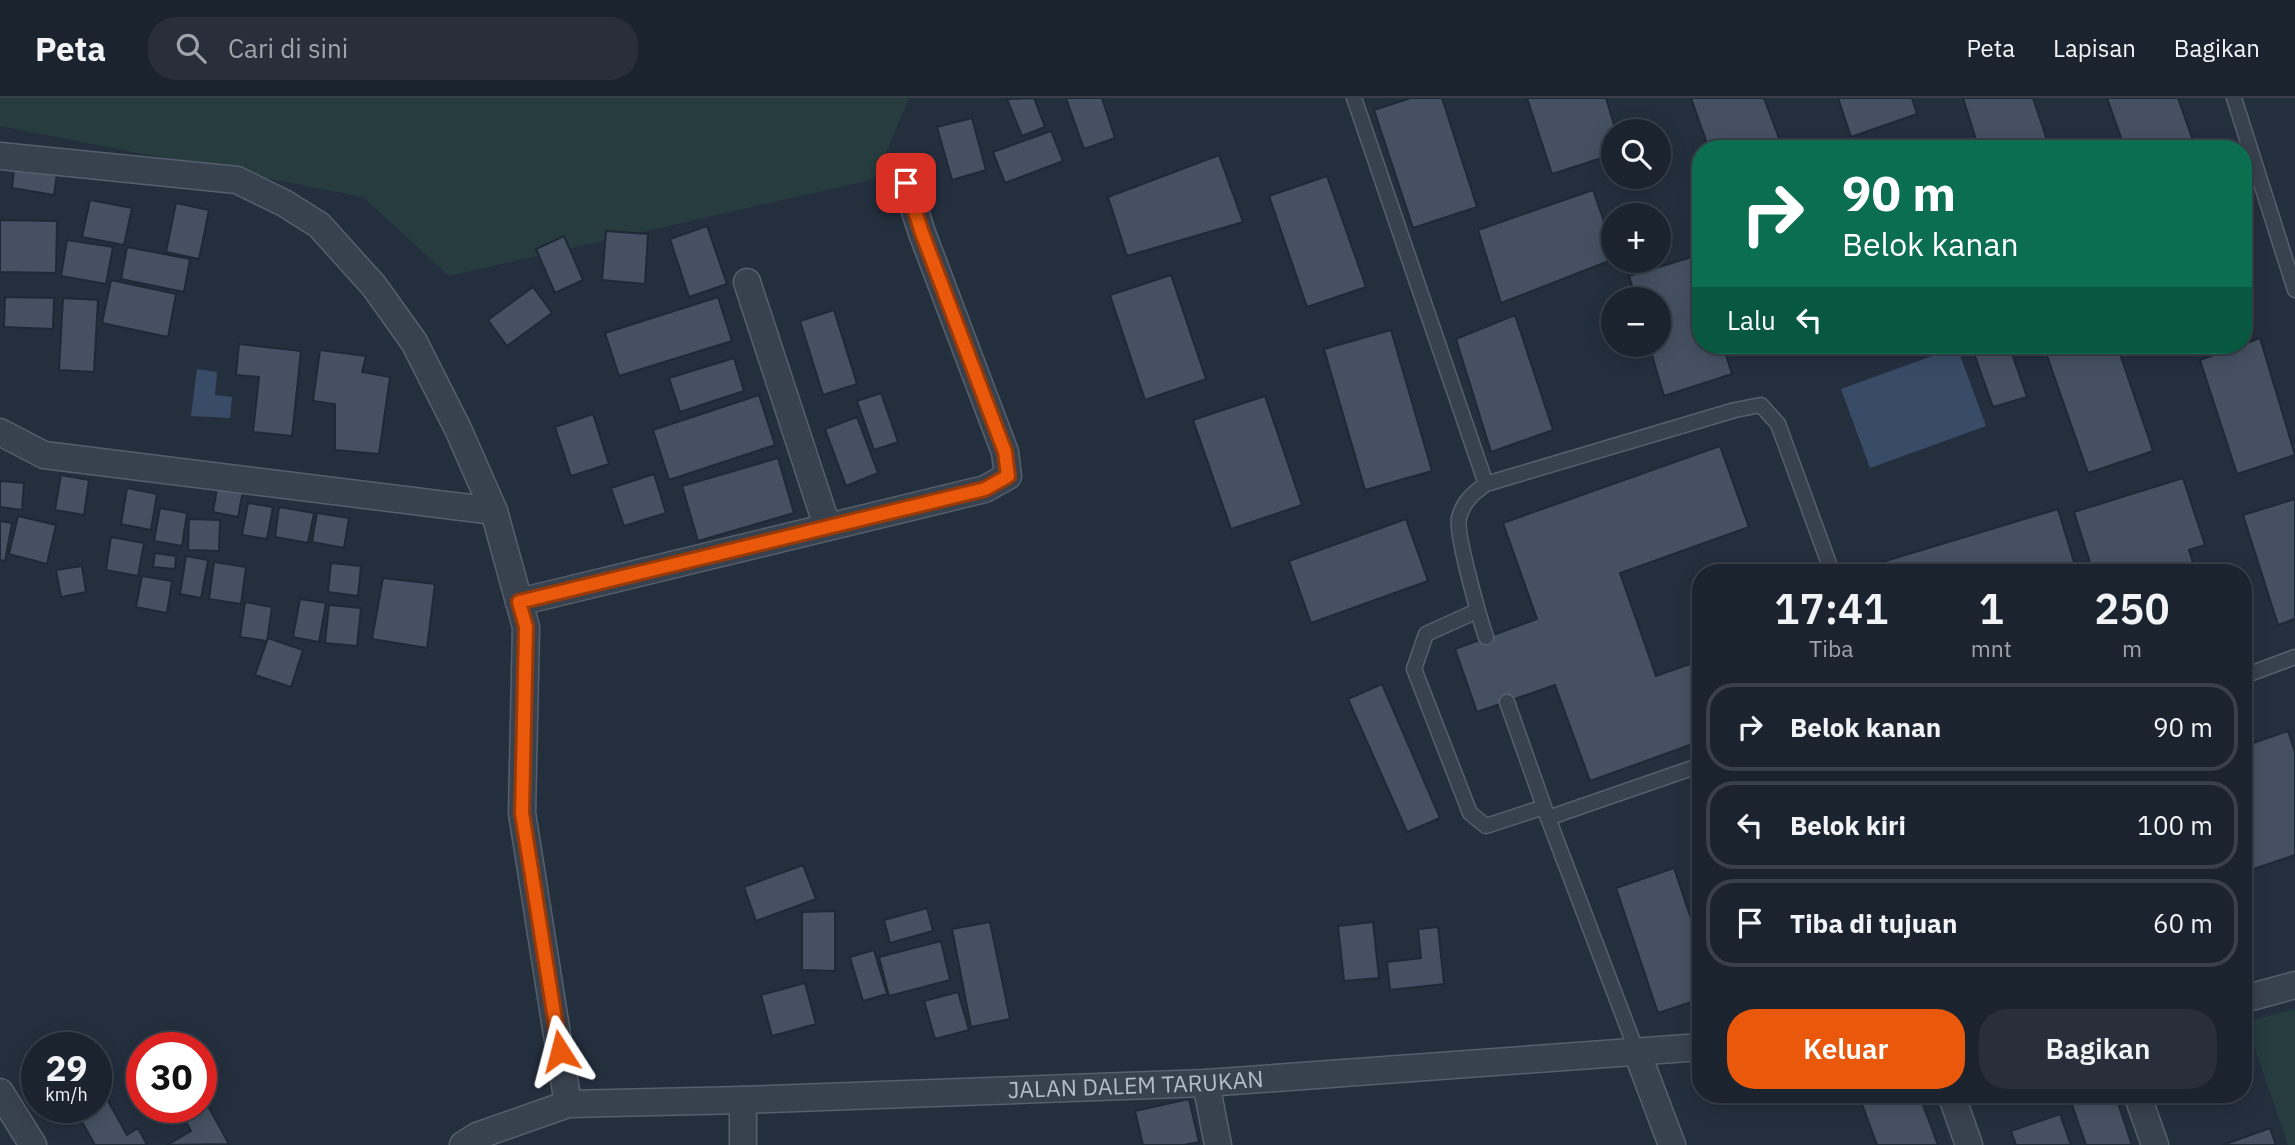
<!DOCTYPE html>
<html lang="id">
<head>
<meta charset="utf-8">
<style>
  :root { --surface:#1b232e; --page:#282f3a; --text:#f1f3f6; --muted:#a0a4aa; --line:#39404a; --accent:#ea580c }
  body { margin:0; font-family:"IBM Plex Sans",sans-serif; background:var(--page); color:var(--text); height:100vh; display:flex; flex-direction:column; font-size:26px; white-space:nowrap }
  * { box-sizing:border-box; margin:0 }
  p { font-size:23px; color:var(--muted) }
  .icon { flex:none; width:38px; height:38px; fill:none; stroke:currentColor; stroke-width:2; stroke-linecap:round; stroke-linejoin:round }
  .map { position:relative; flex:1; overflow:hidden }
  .details { position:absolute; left:1692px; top:466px; width:560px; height:539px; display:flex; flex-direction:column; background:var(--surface); border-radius:28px; box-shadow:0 4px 18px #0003,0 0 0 2px var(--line) }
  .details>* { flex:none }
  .top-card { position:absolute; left:1692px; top:42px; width:560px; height:214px; border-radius:28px; box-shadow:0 4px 18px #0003,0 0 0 2px var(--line); background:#0b6e4f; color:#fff; overflow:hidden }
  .fabs { position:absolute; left:1601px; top:21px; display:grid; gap:14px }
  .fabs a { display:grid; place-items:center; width:70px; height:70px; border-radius:50%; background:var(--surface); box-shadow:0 4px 18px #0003,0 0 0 2px var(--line); font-size:35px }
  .speed { position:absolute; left:21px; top:934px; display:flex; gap:14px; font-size:35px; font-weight:700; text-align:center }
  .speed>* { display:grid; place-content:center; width:91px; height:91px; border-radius:50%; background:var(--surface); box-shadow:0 4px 18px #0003,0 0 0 2px var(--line); line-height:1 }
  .speed small { font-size:18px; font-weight:400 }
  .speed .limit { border:10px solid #d22; background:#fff; color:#111 }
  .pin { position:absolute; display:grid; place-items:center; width:60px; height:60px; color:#fff; margin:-30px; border-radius:14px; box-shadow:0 4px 10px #0006 }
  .me { position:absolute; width:77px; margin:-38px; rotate:351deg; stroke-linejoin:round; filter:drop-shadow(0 0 5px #0008) }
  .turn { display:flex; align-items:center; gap:24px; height:147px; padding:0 35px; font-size:32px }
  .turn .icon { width:91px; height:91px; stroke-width:2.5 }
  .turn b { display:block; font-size:49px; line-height:60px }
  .then { display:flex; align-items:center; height:66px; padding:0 35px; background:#0003; gap:14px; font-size:26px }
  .eta { display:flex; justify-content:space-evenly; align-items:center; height:119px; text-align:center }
  .eta b { font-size:42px; font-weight:600; line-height:49px }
  .cta { display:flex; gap:14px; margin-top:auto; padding:14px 35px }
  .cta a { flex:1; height:80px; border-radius:28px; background:var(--accent); color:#fff; font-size:28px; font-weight:600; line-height:80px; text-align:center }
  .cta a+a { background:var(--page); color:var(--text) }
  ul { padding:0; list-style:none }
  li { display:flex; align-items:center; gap:21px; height:88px; margin:0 14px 10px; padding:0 21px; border:4px solid var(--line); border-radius:28px }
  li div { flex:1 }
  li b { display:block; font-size:26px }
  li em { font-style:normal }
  header { display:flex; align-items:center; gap:42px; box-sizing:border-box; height:98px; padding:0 35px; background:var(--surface); border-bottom:2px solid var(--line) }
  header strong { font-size:33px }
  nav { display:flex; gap:38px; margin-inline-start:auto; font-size:24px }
  .search { width:490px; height:63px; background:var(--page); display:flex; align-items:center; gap:18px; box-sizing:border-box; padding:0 24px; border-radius:28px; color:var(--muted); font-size:26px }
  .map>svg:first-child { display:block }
  .green { fill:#263c3f }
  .water { fill:#394c67 }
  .building { fill:#455162; stroke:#1f2835; stroke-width:2 }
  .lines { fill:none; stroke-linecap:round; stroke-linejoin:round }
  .service-casing { stroke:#565f6c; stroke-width:17 }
  .minor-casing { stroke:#565f6c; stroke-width:29 }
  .service { stroke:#38414e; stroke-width:14 }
  .minor { stroke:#38414e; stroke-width:26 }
  .route-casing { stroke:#983908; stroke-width:18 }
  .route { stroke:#ea580c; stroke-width:12 }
  .labels { text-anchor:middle; stroke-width:6; stroke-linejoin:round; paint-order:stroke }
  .street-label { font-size:23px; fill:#b4bcc9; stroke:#1d2633 }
</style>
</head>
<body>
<header>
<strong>Peta</strong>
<div class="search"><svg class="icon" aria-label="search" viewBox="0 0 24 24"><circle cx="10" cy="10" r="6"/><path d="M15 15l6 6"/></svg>Cari di sini</div>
<nav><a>Peta</a><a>Lapisan</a><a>Bagikan</a></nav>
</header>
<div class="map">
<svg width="2295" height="1047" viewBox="0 0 2295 1047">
  <rect width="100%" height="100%" fill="#242f3e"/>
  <path class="green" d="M0,0h909l-34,81 -426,97 -86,-79 -363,-71z
    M2295,911v136h-7l-42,-123z"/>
  <path class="water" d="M1957,249l29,79 -116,42 -29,-79z
    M197,271l20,3 -2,23 17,2 -2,21 -39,-2z"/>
  <path class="building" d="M1034,0l11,29 -23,9 -15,-37z
    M1066,0h36l13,40 -31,11z
    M1411,0h31l35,109 -64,21 -39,-118z
    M1527,0h79l10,33h-2v23l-62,20z
    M1691,0h73l19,51h-74z
    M1838,0h74l5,16 -66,23z
    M1963,0h70l17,51h-71z
    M2107,0h71l18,51h-71z
    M972,20l14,52 -34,10 -15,-53z
    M1051,33l12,30 -58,22 -12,-31z
    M1219,57l24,67 -116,34 -19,-59z
    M15,62l43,7 -4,28 -42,-7z
    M1327,78l39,111 -59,20 -38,-111z
    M1593,92l21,60v9l-113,44 -23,-73z
    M90,102l42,8 -8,37 -42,-8z
    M176,105l33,7 -10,49 -33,-7z
    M0,122l57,1 -1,52 -56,-1z
    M707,128l20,58 -38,13 -19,-58z
    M606,133l42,3 -3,50 -43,-4z
    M564,138l19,44 -28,13 -19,-44z
    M67,142l46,7 -7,37 -45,-8z
    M127,149l63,12 -6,33 -63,-13z
    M1695,158l6,19v70h22l9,29 -68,22 -15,-51h10v-46h-23l-7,-23z
    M1171,177l35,104 -61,21 -35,-105z
    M111,182l65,14 -8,43 -66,-14z
    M533,189l19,26 -45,33 -19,-26z
    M5,199l49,1 -1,31 -49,-2z
    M718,199l14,44 -113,35 -14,-43z
    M63,200l35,2 -4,72 -35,-2z
    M834,212l23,74 -34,11 -23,-74z
    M1515,217l38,115 -62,22 -35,-113z
    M1391,232l41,141 -67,19 -41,-141z
    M2260,240l35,117 -58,19 -37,-114z
    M239,246l62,7 -9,85 -39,-4 6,-55 -23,-2z
    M1971,247h38l18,52 -34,10z
    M2069,247h48l36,106 -65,22 -42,-120z
    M320,252l46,6 -4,16 28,5 -11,77 -44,-4v-46l-22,-3z
    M734,260l10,33 -64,21 -11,-34z
    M881,295l17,49 -24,8 -17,-49z
    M759,297l16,50 -106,35 -16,-50z
    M1265,298l37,109 -71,24 -38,-109z
    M593,316l16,50 -38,12 -16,-49z
    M857,319l21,56 -32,13 -21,-57z
    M1720,348l29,81 -129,46 36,103 45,-16v81l-111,40 -35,-96 -78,27 -22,-63 82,-30 -34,-96z
    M778,360l16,55 -96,28 -16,-55z
    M654,376l12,39 -42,13 -13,-38z
    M61,377l28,5 -5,35 -29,-5z
    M2183,380l22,67 -16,5 7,22h-103l-19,-60z
    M0,383l24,2 -2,27 -22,-3z
    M218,384l26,4 -6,31 -25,-5z
    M127,390l30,6 -6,36 -30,-6z
    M2295,401v120l-17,6 -35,-110z
    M248,405l25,4 -6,32 -25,-4z
    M279,409l35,6 -6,30 -33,-6z
    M160,410l27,5 -5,33 -28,-5z
    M2058,411l19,63h-203l-2,-7z
    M317,415l32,5 -5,30 -32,-6z
    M18,418l38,9 -9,39 -38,-10z
    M189,421l31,1 -1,31 -31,-1z
    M1406,421l22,62 -117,42 -22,-62z
    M0,423l12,2 -7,38 -5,-1z
    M111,439l33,6 -6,33 -32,-6z
    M155,455l21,3 -1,13 -22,-2z
    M186,458l22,4 -7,38 -21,-4z
    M214,464l32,5 -5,37 -32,-5z
    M331,465l30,3 -3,30 -30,-4z
    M82,468l4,26 -25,5 -5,-27z
    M142,478l30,5 -5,32 -31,-6z
    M383,480l52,6 -8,64 -55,-9z
    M300,501l26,4 -7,39 -26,-5z
    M245,504l27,5 -5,34 -27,-4z
    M329,507l32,3 -4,38 -32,-3z
    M268,540l35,12 -12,37 -36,-12z
    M1382,586l58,134 -33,14 -59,-133z
    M2288,633l7,21v103l-44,15 -7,-22v-102z
    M1701,733v32l-9,-29z
    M803,767l13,34 -60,22 -12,-34z
    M1674,770l27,80v51l-43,14 -42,-125z
    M927,810l6,23 -43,12 -6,-23z
    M835,813v60l-33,-1v-58z
    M990,824l20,97 -39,8 -19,-98z
    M1373,824l6,56 -35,3 -6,-55z
    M1438,829l6,57 -54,6 -3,-28 34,-4 -3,-29z
    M941,843l9,39 -61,16 -10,-39z
    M874,852l13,44 -24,7 -13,-44z
    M805,885l11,41 -44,12 -11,-41z
    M958,894l11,38 -34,9 -11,-38z
    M96,981l31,56 11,-7 9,17h-52l-21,-37h22z
    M1866,996h53l19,51h-61l-18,-49z
    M2106,996h9l17,51h-46l-14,-40z
    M1189,1001l10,43 -15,3h-41l-8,-34z
    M208,1008l21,38 -62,1 24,-14 -6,-11z
    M2060,1016l11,31h-55l-5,-14z
    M2270,1030l6,17h-53z"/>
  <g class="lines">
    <g class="service-casing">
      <path id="service" d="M1354,0l132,386
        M2234,0l61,192
        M1477,513l-51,23 -12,35 56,144 16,13 58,-19
        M1486,539c-6,-18 -31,-104 -27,-119 4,-16 14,-25 27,-34l249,-74 26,-5 17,19 54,148
        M2244,578l51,-19
        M1507,604l41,116 89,234
        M1548,720l153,-53"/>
    </g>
    <g class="minor-casing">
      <g id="minor">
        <path d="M0,58l237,24 47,23 35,22 55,61 40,56 44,87 36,82 32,116 -4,186 46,291"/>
        <path d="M747,184l80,244"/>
        <path d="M0,334l44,23 450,56"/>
        <path d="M519,504l466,-113 23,-13 -3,-24 -83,-219 -16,-50"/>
        <path d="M2244,901l51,-14"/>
        <path d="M1637,954l35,93"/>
        <path d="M1206,985l12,62"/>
        <path d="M0,994l33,53"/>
        <path d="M1951,996l18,51"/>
        <path d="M2137,996l18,51"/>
        <path id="s1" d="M463,1047l14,-9 91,-32 175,-4 463,-17 495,-36"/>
        <path d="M743,1047v-45"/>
      </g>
    </g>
    <use href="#service" class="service"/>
    <use href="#minor" class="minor"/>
  </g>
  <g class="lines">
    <g class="route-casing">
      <path id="route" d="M560,953l-38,-238 4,-186 -7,-25 466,-113 23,-13 -3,-24 -83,-219 -16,-50"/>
    </g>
    <use href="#route" class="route"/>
  </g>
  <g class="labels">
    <g class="street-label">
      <text dy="8" stroke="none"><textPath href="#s1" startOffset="681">JALAN DALEM TARUKAN</textPath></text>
    </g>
  </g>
</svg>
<div class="fabs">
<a><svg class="icon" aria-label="search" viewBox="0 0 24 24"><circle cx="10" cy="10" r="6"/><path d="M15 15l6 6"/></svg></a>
<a>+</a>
<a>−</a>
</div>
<div class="speed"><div>29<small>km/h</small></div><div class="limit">30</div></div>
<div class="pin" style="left:906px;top:85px;background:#d93025"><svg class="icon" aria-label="arrive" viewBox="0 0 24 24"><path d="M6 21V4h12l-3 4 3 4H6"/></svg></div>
<svg class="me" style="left:560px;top:953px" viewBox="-20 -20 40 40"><path d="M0-17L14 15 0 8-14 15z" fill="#ea580c" stroke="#fff" stroke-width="4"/></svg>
<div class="top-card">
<div class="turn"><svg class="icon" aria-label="right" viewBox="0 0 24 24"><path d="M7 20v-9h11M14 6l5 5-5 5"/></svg><div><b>90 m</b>Belok kanan</div></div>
<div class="then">Lalu<svg class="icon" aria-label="left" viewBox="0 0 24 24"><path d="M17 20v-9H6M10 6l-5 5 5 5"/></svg></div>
</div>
<section class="details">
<div class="eta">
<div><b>17:41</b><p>Tiba</p></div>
<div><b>1</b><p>mnt</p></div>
<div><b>250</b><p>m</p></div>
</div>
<ul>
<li><svg class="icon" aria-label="right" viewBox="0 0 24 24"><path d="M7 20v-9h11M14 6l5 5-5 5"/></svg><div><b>Belok kanan</b></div><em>90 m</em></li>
<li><svg class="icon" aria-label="left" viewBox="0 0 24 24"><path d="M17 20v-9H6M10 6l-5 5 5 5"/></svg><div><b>Belok kiri</b></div><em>100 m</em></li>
<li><svg class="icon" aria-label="arrive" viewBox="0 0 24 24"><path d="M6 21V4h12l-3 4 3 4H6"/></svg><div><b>Tiba di tujuan</b></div><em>60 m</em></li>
</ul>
<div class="cta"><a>Keluar</a><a>Bagikan</a></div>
</section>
</div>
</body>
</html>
